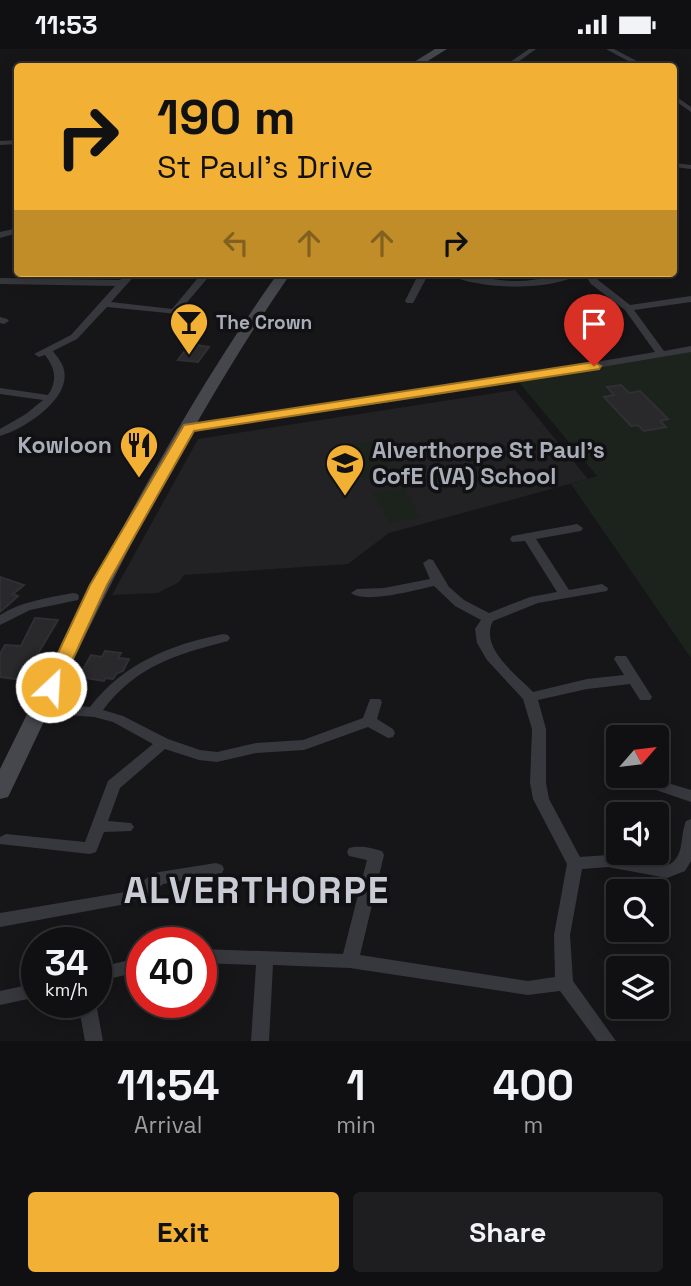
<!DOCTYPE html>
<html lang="en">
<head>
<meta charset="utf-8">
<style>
  :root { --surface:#101012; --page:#1e1e20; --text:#f1f3f6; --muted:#9c9d9f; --line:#303032; --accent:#f2b134 }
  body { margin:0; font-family:"Space Grotesk",sans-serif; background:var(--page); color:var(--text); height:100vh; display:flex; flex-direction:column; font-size:26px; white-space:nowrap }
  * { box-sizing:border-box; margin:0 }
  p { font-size:23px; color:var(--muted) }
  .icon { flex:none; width:38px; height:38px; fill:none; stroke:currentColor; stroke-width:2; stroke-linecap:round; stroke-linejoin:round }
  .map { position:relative; height:992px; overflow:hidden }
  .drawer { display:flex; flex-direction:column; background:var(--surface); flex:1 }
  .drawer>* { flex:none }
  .hud { position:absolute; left:14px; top:14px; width:663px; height:214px; border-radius:7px; box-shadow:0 4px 18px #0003,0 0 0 2px var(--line); background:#f2b134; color:#111; overflow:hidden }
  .needle { width:46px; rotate:62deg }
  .fabs { position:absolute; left:606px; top:676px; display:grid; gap:14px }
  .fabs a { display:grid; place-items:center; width:63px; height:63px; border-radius:7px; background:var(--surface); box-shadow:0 4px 18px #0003,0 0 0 2px var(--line); font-size:35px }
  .speed { position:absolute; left:21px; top:878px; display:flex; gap:14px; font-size:35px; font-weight:700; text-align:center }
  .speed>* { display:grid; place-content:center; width:91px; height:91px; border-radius:50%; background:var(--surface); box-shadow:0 4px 18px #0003,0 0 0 2px var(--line); line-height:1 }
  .speed small { font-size:18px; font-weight:400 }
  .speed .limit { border:10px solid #d22; background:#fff; color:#111 }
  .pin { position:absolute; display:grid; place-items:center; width:60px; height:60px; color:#fff; margin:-72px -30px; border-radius:50% 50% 50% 0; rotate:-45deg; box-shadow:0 0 7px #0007 }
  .pin .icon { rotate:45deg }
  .me { position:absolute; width:77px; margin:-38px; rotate:25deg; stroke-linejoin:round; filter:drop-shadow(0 0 5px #0008) }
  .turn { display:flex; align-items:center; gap:24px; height:147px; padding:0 28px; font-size:32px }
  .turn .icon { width:91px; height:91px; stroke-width:2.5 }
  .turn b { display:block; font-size:49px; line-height:60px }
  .lanes { display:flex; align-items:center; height:66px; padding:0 28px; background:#0003; justify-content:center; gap:35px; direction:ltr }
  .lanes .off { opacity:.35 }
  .eta { display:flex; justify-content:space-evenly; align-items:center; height:119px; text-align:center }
  .eta b { font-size:42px; font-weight:600; line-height:49px }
  .action { display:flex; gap:14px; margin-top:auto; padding:14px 28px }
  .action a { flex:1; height:80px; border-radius:7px; background:var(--accent); color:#111; font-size:28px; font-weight:600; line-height:80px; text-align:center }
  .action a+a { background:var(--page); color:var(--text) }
  .status { display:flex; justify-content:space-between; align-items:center; height:49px; padding:0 35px; background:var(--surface); direction:ltr }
  .status svg { height:19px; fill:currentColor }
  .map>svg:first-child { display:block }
  .built { fill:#222225 }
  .green { fill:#1c231d }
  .building { fill:#29292c; stroke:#303034; stroke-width:2 }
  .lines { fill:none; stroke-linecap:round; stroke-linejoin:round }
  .street { fill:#37383d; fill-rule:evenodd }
  .secondary { fill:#45474d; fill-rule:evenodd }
  .route { fill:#f2b134; stroke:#9d7322; stroke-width:2 }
  .labels { text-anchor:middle; stroke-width:7; stroke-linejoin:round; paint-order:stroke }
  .far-poi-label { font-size:19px; font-weight:bold; fill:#a8adb8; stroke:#111113; text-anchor:start }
  .poi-label { font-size:23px; font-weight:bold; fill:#a8adb8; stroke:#111113; text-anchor:end }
  .near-district-label { font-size:37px; font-weight:bold; letter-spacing:2px; fill:#c9ccd4; stroke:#111113 }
</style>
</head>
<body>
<div class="status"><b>11:53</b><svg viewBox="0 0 49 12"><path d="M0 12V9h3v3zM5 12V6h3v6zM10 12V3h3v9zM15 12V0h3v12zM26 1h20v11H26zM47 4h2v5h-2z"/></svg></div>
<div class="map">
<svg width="691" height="992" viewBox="0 0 691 992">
  <rect width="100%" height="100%" fill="#161618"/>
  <path class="built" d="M515,341l73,89 -199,54 -41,31 -164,11 -5,7 -21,11 -46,2 86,-156z"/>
  <path class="green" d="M691,300v309l-120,-174 26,-8 -80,-96z
    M375,392l20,34 -32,5 -19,-34z
    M404,439l17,29 -31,6 -17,-30z"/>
  <path class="building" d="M190,295l19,3 -11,15 -20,-2z
    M621,336l8,8 11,-2 28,28 -8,2 6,6 -22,4 -6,-6 -7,1 -27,-29 10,-2 -7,-8z
    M0,528l24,8 -11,9 5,2 -18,16z
    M35,569l23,2 -36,60 -22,-3v-23l5,-9 16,1z
    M105,602l16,2 -3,5 11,1 -6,12 -6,2 -4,6 -8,-1 -1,3 -25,-4 12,-22 11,2z"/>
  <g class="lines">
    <path class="street" d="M529,0h7l-25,18h-8z
      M606,0h8l34,18h-9z
      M674,46l17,12v5l-17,-12z
      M18,91v4l-18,1v-4z
      M674,114l17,2v4l-17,-2z
      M18,179v5l-18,5v-6z
      M127,224h10l-26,29 61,7 30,-36h10l-35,41 -70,-7 -30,32 -24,12c4,6 10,12 11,19 7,29 -40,59 -64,66v-7l26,-15 17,-14 -43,-6v-6l48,7c10,-15 7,-27 -3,-40l-6,2 -5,-3 37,-19 44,-49 -115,-2v-6l120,2z
      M419,224h10l-16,30h-6l-2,-2z
      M446,224c23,0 45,8 68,8 23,1 44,-8 67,-8 -28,19 -107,17 -135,0z
      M584,224h10l4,7 32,25 61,-9v6l-57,8 30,41 27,-5v6l-273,46 -229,33 -5,-3 5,-3 229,-33 237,-40 -30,-42 -34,-26z
      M0,268l7,2 2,2 -5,3 -4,-1z
      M577,475l6,4 -2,3 -45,8 33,51 33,-6 6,4 -1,3 -69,12 -45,18c-14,27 23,53 40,71l54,-13 37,-4 -10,-16 2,-3h10l26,41 -2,3h-10l-10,-16 -43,5 -49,11 8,29v54l3,16 31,58 28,-2 58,11c20,-8 13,-29 20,-45l5,-2v42l-6,10 -18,7 -59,-11 -26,2 -12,66 3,46 43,60h-19l-37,-50 -32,4 -178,-27 -77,-3 -4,76h-18l5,-76 -55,-2v-14l142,5 24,-94 -18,-4 -2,-4 2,-4c10,-3 23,0 33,3l2,4 -24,100 168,26 27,-4 -1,-42 13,-71 -34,-65 -3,-16 2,-54 -9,-30 -36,-39 -10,-17 -2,-14 6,-9 -26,-14 -21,-20c-18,4 -69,18 -83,7l6,-4 27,-1 46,-9 -7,-16 6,-4 4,1 16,27 15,13 25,13 41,-16 27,-5 -32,-51 -13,1 -2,-3 2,-3z
      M73,544l5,1 1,3 -1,3 -48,10 -30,15v-10c22,-14 48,-17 73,-22z
      M223,585l5,1 2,3 -2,3c-51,13 -92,25 -125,69l20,6 45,23 32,11 17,2 39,-9 47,-3 60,-22 7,-19h10l2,3 -5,17 16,10 2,4 -2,4 -5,1 -20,-11 -64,23 -48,3 -39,9 -18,-2 -34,-11 -45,39 -12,33 23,2 3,4 -3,4 -27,1 -8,20 -6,2 -90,-10v-7l6,-3 79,8 23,-61 45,-37 -40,-22 -19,-5 -53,-4 -5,-2 -2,-3 2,-3 5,-2 49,4c34,-44 80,-62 133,-73z
      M658,731l33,10v12l-38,-13 -3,-4 3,-4z
      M216,814l6,2 2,4 -2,4 -59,11 -15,12 -22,8 -126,23v-14l125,-21c13,-5 21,-16 34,-20z
      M142,908v14l-46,11v-14z
      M37,934v14l-37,8v-14z
      M78,954h18l7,38h-18z"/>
    <path class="secondary" d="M435,0h12l-29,18h-12z
      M278,224h13c-112,162 -196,341 -280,518l-3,6 -8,2v-30c84,-170 168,-341 278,-496z"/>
  </g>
  <path class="route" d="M594,313l7,4 -2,3 -405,62 -87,154 -47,102 -9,6 -9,-6 48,-102 94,-160z"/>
  <defs>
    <g id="bar-pin" transform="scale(2.0125)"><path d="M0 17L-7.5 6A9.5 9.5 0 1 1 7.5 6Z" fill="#f2b134" stroke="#111113"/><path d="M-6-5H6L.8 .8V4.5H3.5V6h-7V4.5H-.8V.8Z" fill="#111"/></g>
    <g id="restaurant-pin" transform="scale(2.0125)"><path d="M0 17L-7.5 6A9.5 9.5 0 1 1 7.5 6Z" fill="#f2b134" stroke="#111113"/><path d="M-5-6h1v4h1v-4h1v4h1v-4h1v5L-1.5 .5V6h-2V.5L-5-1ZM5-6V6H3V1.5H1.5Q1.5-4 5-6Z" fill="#111"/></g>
    <g id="school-pin" transform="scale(2.0125)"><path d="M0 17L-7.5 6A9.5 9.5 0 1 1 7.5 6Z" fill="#f2b134" stroke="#111113"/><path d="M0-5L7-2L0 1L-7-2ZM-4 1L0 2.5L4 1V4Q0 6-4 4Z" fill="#111"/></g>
  </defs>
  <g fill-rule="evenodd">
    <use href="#bar-pin" x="189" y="273"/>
    <use href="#restaurant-pin" x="139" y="396"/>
    <use href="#school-pin" x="345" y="414"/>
  </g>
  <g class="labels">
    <g class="far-poi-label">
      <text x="216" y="280">The Crown</text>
    </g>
    <g class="poi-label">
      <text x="112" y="404">Kowloon</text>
      <text x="372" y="409" text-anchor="start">Alverthorpe St Paul's<tspan x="372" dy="26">CofE (VA) School</tspan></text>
    </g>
    <g class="near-district-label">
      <text x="257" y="854">ALVERTHORPE</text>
    </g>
  </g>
</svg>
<div class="fabs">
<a><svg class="needle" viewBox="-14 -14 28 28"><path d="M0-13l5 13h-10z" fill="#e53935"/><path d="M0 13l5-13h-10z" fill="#9c9d9f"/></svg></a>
<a><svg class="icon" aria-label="sound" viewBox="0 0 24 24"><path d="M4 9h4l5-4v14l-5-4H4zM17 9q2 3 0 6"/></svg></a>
<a><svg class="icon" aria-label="search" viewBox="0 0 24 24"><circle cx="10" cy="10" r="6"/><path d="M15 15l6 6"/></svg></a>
<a><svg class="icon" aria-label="layers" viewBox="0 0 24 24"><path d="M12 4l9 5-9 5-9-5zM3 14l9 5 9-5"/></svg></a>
</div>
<div class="speed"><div>34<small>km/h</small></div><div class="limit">40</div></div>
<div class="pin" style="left:594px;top:317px;background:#d93025"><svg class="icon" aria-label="arrive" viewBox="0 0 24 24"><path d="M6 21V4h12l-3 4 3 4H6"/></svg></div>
<svg class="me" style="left:51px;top:638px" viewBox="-20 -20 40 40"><circle r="17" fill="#f2b134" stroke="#fff" stroke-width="3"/><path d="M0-11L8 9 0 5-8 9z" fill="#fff"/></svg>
<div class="hud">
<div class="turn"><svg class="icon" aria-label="right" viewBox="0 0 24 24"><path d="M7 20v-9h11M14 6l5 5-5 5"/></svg><div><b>190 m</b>St Paul's Drive</div></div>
<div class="lanes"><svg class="icon off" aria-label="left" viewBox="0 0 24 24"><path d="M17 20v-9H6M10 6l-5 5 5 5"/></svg><svg class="icon off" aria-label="ahead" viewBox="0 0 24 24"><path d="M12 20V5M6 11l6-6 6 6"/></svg><svg class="icon off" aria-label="ahead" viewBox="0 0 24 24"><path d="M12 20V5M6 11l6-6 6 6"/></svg><svg class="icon" aria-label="right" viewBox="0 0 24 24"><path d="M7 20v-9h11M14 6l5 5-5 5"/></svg></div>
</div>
</div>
<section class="drawer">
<div class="eta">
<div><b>11:54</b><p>Arrival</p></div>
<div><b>1</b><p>min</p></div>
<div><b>400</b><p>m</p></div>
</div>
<div class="action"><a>Exit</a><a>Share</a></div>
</section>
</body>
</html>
